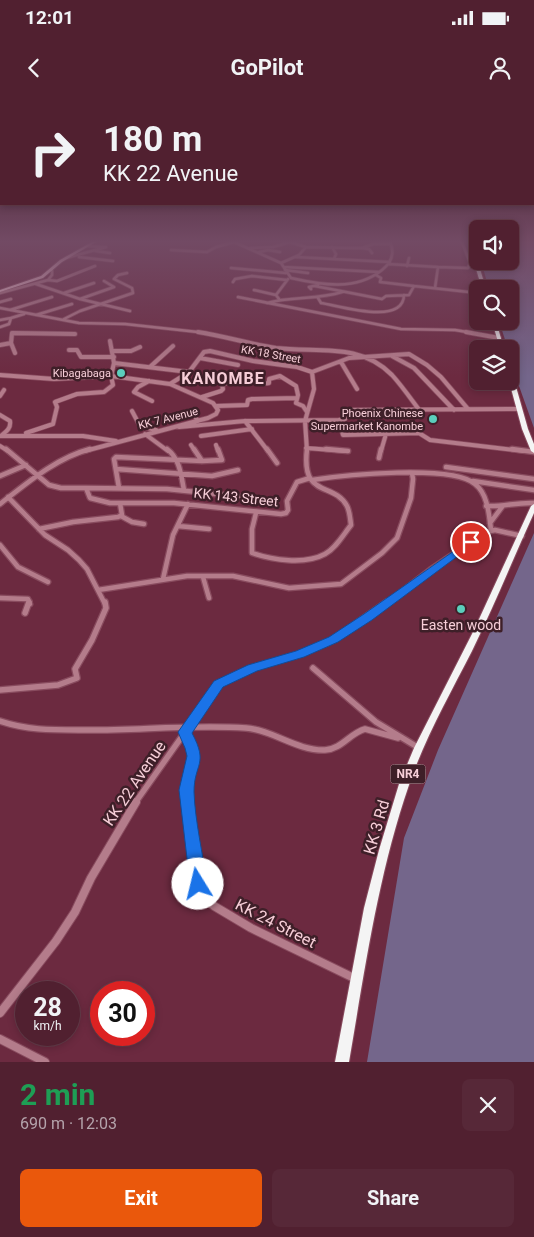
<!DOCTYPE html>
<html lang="en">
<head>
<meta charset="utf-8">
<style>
  :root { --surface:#512030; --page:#572838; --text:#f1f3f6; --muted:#b4a3ab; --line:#673e4c; --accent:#ea580c }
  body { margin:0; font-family:Roboto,sans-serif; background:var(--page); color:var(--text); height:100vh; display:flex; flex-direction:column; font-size:19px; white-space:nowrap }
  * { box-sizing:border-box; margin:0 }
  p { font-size:16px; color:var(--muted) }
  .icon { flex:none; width:28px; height:28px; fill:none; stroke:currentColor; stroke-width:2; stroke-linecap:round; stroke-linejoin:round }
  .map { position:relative; height:962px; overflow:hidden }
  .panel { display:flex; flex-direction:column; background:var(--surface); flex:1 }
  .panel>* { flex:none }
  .guide { position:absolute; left:0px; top:0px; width:535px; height:105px; box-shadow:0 2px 8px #0003,0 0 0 1px var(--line); background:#512030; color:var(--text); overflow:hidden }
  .fabs { position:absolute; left:469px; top:120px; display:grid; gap:10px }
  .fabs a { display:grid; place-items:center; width:50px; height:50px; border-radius:8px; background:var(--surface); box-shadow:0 2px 8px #0003,0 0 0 1px var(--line); font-size:25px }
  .speed { position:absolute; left:15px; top:881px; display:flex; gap:10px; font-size:25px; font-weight:700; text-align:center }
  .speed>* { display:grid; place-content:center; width:65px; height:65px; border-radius:50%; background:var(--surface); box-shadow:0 2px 8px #0003,0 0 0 1px var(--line); line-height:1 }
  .speed small { font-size:12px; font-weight:400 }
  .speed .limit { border:8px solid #d22; background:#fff; color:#111 }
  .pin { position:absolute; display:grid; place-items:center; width:42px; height:42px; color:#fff; margin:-21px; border:2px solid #fff; border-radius:50%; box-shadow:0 1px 5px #0007 }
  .me { position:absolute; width:55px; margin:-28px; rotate:351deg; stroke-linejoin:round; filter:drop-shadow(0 0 4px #0008) }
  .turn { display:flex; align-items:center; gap:18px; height:105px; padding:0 20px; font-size:22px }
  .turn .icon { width:65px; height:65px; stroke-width:2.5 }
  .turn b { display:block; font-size:35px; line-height:42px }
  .round { display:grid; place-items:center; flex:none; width:52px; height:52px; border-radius:8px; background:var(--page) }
  .head { display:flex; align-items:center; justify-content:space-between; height:85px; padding:0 20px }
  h1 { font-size:30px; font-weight:700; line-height:38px; color:#1e9e55 }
  .button { display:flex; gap:10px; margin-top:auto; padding:10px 20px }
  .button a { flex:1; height:58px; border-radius:8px; background:var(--accent); color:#fff; font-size:20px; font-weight:700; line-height:58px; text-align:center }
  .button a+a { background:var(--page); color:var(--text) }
  .status { display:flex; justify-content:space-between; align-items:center; height:35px; padding:0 25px; background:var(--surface); direction:ltr }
  .status svg { height:14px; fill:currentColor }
  header { display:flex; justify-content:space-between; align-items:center; height:65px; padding:0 20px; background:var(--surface); font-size:22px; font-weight:700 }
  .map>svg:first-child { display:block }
  .green { fill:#74668b }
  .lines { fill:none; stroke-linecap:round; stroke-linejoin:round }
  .minor-far4-casing { stroke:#884b5e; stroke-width:4 }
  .minor-far3-casing { stroke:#884b5e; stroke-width:5.5 }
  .minor-far2-casing { stroke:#884b5e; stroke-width:7 }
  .minor-far1-casing { stroke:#884b5e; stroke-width:8 }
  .minor-casing { stroke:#884b5e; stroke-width:10 }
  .major-casing { stroke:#884b5e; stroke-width:2 }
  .highway-casing { stroke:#884b5e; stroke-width:2 }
  .minor-far4 { stroke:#b47c8b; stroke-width:2.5 }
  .minor-far3 { stroke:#b47c8b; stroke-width:4 }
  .minor-far2 { stroke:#b47c8b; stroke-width:4.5 }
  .minor-far1 { stroke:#b47c8b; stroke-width:5.5 }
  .minor { stroke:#b47c8b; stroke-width:8 }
  .major { fill:#f7cad5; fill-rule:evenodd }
  .highway { fill:#f4f4f4; fill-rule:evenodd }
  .route { fill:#1a73e8; stroke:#114b97 }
  .poi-dot { fill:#5bcebc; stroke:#3e1f28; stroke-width:2 }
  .labels { text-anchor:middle; stroke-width:5; stroke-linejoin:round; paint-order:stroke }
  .far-street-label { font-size:11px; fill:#f7ced8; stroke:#3e1f28 }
  .far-poi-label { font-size:11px; fill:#f7ced8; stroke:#3e1f28; text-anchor:end }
  .shield { fill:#3e1f28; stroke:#c09aa3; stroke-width:1 }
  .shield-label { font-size:12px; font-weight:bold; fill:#f7ced8 }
  .street-label { font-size:14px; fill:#f7ced8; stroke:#3e1f28 }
  .poi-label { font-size:14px; fill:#f7ced8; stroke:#3e1f28 }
  .far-district-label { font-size:16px; font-weight:bold; letter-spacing:1px; fill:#f7ced8; stroke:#3e1f28 }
  .near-street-label { font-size:16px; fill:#f7ced8; stroke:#3e1f28 }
</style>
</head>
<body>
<div class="status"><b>12:01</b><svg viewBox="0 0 49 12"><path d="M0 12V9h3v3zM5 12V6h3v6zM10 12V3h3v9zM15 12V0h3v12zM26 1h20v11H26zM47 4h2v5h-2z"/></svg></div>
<header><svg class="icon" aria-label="back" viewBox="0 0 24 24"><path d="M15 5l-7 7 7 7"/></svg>GoPilot<svg class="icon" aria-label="person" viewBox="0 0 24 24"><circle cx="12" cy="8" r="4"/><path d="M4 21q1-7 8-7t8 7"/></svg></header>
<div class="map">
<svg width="534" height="962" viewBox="0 0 534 962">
  <rect width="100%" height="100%" fill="#6c2a40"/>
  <path class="green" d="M510,142h24v186l-20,-56 -4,-23h-2l-9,-28h11v-32h-21l-8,-28h29z
    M534,433v529h-167l37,-224 34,-88z"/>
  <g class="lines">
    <g class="minor-far4-casing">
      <path id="minor-far4" d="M234,142l47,21 10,15c31,7 65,13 91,-8 10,-8 13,-17 8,-28
        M290,142l16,5 47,1h9l11,-4h18
        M462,142l8,21
        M87,146l17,1
        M332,147l4,7 -2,5
        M250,148l23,-1 17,-5
        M362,148l7,1 3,4
        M171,150l36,2 9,-5 18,-5
        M96,151l14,2
        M259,152l9,-2 12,2
        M79,157l34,4
        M296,157l94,5
        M66,158l40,-11
        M281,163l18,-8 7,-8
        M388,164l50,3 -3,21
        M407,166l2,-8
        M284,167l95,5
        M438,167l30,1 2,-5 5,-3
        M231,168l55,5
        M285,170l23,3
        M48,180l4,-5v-5
        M233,182l2,-3 17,-3 35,4
        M36,184l44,15 50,12
        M315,186l67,13 4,-3 23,-1 5,-9 -34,-4 1,-4 -5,-3
        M414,186l64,7
        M311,189l-2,-2 9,-2
        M254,190l22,5 3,4
        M0,193l48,-13 9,1 38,-15
        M64,193l30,-10
        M276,195l12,-16
        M238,197l163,32 54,1 18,3
        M318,198l3,5c19,3 82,23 83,-8
        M80,199l34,-12 -10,-6
        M0,202l11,-3
        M267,203c25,-7 50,-3 75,-11
        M0,208l79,15 46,1 82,9
        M10,210l42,-13
        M36,215l36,-11
        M64,219l16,-8 53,-18 -1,-5 -18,-9 4,-4 9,-2
        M0,220l11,-2
        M0,227l9,-3 2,-6 13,-4
        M12,233h5"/>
    </g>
    <g class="minor-far3-casing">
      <path id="minor-far3" d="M198,232c26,4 52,12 78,16 41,5 84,-6 116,27 10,11 19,24 28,36
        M466,232l33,6
        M0,245l11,-2
        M69,250h8l4,7h33
        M113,251h18l9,-4
        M15,253l-4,-10 1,-10 63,1
        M392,256l22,12 40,42
        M200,258l38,7
        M341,262l16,27
        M114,263l75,9
        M151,266l22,-20
        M0,275l54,4 57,-3 59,8 43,19 5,7 -2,4 -8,4 -123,33
        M149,281l-11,6 -4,5 18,9
        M170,284l19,-12 15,-20 6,-1 43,10 44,6 15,5 37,-14 60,-4 18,11 14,12 27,32
        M0,296l4,-6
        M202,297l19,-6 2,-2 -1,-4c7,-3 16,-8 23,-7 10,1 14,7 24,5v-4l11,-3 16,10 2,9 -2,8 7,3 4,6
        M217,306l30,-1 1,-5 4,-1 45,-1
        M132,311l8,15 16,4
        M0,315l10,6c1,7 -3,10 -8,14
        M172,317l22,-2 4,6
        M339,320l6,-1 2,-9 173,-1
        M245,321l23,30
        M179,327l66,-6 94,-1 4,15 76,-2 11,7 93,11
        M26,333l27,-9 4,-17 -2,-5 22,-8 27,-2 9,-7 -2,-9 3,-13 -4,-22
        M145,334l23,17
        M0,336h83l33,5
        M201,336l51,-7
        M191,345l4,6
        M216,345l2,6
        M0,346l8,5
        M306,348l38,3
        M307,351l-2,-30 9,-32 -2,-17
        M381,351l5,-17"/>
    </g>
    <g class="minor-far2-casing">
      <path id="minor-far2" d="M6,349l43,36 12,3h25l4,10 20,5h64l107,11 5,-1 2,-3 -1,-9 10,-19 13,-4
        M167,349c13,10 14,26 17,41
        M194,349l8,12
        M267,349l10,14
        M326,349l22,2
        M512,349l22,3
        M379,358l2,-9
        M446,367l88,12
        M116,369l96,7 26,-6
        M0,376l26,-11
        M312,380c31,-5 141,-16 163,4 13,10 14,31 16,46
        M473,381l61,9
        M86,388l81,1 89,9
        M119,388l-5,-29 2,-2 86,4 20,-1 -4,-11
        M8,397l37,38 23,15 11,10 8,9 18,35
        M0,404c27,-21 56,-46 90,-55
        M486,406c18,1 30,-4 48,-3
        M256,413l-4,16v24c20,7 53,12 73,1 11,-6 18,-19 26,-29 -1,-7 -1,-13 -4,-19 -14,-25 -46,-7 -40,-57
        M121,416l11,6 12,2
        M490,423l12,-16
        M178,426l31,3
        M39,429l34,-7 45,-5 4,-2 -2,-12
        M0,445l18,22 30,15
        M203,477l6,21
        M163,479l10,-44 15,-31
        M98,490l89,-14h46l56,12 52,-4 41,-31 15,-15 14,-40 2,-19 -1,-6
        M0,498l28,1 2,5
        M386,504l44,-34 56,-38 9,-2 27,6"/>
    </g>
    <g class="minor-far1-casing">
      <path id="minor-far1" d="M25,513l4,-11
        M313,568l63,54 43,26
        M0,590l58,-5 19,-7 -2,-9 17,-29 14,-32 -1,-6
        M0,621c27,9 50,9 79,9 55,1 111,-6 167,-2 27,2 51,23 79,22 17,-1 25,-17 40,-21l33,9
        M185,632c13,29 1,42 2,71
        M135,703l84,-119 33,-16 48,-14 33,-14 54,-38"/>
    </g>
    <g class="minor-casing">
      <path id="minor" d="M187,702l8,64 10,32 9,8 37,22 105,51
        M0,913l56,-72 19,-29 16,-34 45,-76
        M0,939l45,23"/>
    </g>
    <g class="major-casing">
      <path id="major" d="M92,142h4l-34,20 -19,16 -43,14v-2l41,-14 19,-16z"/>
    </g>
    <g class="highway-casing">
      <path id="highway" d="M468,142h4l14,47h-4z
        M492,221h4l8,28h-4z
        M510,274l3,2 15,53 6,15v9l-3,-2 -9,-22 -13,-48h1z
        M534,404v9c-21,46 -40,93 -62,138 -22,43 -48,89 -63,134 -31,90 -44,184 -60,277h-14l29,-154 15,-58 20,-66 15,-36 60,-118 57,-124z"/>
    </g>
    <use href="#minor-far4" class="minor-far4"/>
    <use href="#minor-far3" class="minor-far3"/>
    <use href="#minor-far2" class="minor-far2"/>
    <use href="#minor-far1" class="minor-far1"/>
    <use href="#minor" class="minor"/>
    <use href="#major" class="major"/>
    <use href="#highway" class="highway"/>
  </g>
  <linearGradient id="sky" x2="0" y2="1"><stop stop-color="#3b1723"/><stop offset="0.51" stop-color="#724a64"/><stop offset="1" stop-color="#724a64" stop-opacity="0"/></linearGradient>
  <rect width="534" height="277" fill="url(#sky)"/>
  <path class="route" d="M471,439l3,1 2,2 -2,2 -102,76 -34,22 -34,15 -47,14 -34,16 -31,46c17,32 2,30 2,59 1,29 9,62 13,92l-3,5 -6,2 -5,-2 -3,-5 -11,-94 8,-34 -2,-8 -7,-16 36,-51 34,-16 48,-14 33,-14 35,-23z"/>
  <g class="poi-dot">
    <circle cx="121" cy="273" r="5"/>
    <circle cx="433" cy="319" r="5"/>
    <circle cx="461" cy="509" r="5"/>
  </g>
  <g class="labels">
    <g class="far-street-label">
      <text transform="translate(271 254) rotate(10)" y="4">KK 18 Street</text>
      <text transform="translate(168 318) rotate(-14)" y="4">KK 7 Avenue</text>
    </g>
    <g class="far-poi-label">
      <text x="111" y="277">Kibagabaga</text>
      <text x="423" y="317">Phoenix Chinese<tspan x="423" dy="13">Supermarket Kanombe</tspan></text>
    </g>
    <rect class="shield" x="390.5" y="664.5" width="35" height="19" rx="4"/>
    <g class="shield-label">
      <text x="408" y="678">NR4</text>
    </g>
    <g class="street-label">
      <text transform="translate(236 397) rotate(6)" y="5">KK 143 Street</text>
    </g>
    <g class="poi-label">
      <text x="461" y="530">Easten wood</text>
    </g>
    <g class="far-district-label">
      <text x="223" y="284">KANOMBE</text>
    </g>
    <g class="near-street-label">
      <text transform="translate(134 683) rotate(-56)" y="6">KK 22 Avenue</text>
      <text transform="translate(376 727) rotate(-74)" y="6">KK 3 Rd</text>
      <text transform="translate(276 823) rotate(27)" y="6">KK 24 Street</text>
    </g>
  </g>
</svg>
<div class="fabs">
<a><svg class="icon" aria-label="sound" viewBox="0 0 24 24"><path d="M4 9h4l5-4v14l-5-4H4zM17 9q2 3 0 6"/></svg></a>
<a><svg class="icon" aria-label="search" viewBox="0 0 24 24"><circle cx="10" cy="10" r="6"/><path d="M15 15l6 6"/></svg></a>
<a><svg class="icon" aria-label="layers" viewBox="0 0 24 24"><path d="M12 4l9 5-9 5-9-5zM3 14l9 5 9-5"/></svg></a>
</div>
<div class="speed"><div>28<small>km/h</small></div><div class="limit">30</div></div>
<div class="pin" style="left:471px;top:442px;background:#d93025"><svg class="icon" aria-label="arrive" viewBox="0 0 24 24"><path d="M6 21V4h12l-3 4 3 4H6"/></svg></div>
<svg class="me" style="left:198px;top:784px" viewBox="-20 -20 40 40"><circle r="19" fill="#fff"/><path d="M0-13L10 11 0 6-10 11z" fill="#1a73e8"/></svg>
<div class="guide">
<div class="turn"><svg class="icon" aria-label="right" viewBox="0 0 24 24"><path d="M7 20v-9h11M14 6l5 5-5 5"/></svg><div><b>180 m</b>KK 22 Avenue</div></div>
</div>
</div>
<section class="panel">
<div class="head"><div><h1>2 min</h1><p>690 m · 12:03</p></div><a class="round"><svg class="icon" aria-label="close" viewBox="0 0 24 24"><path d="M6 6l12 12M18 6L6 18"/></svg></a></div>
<div class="button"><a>Exit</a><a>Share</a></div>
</section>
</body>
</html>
